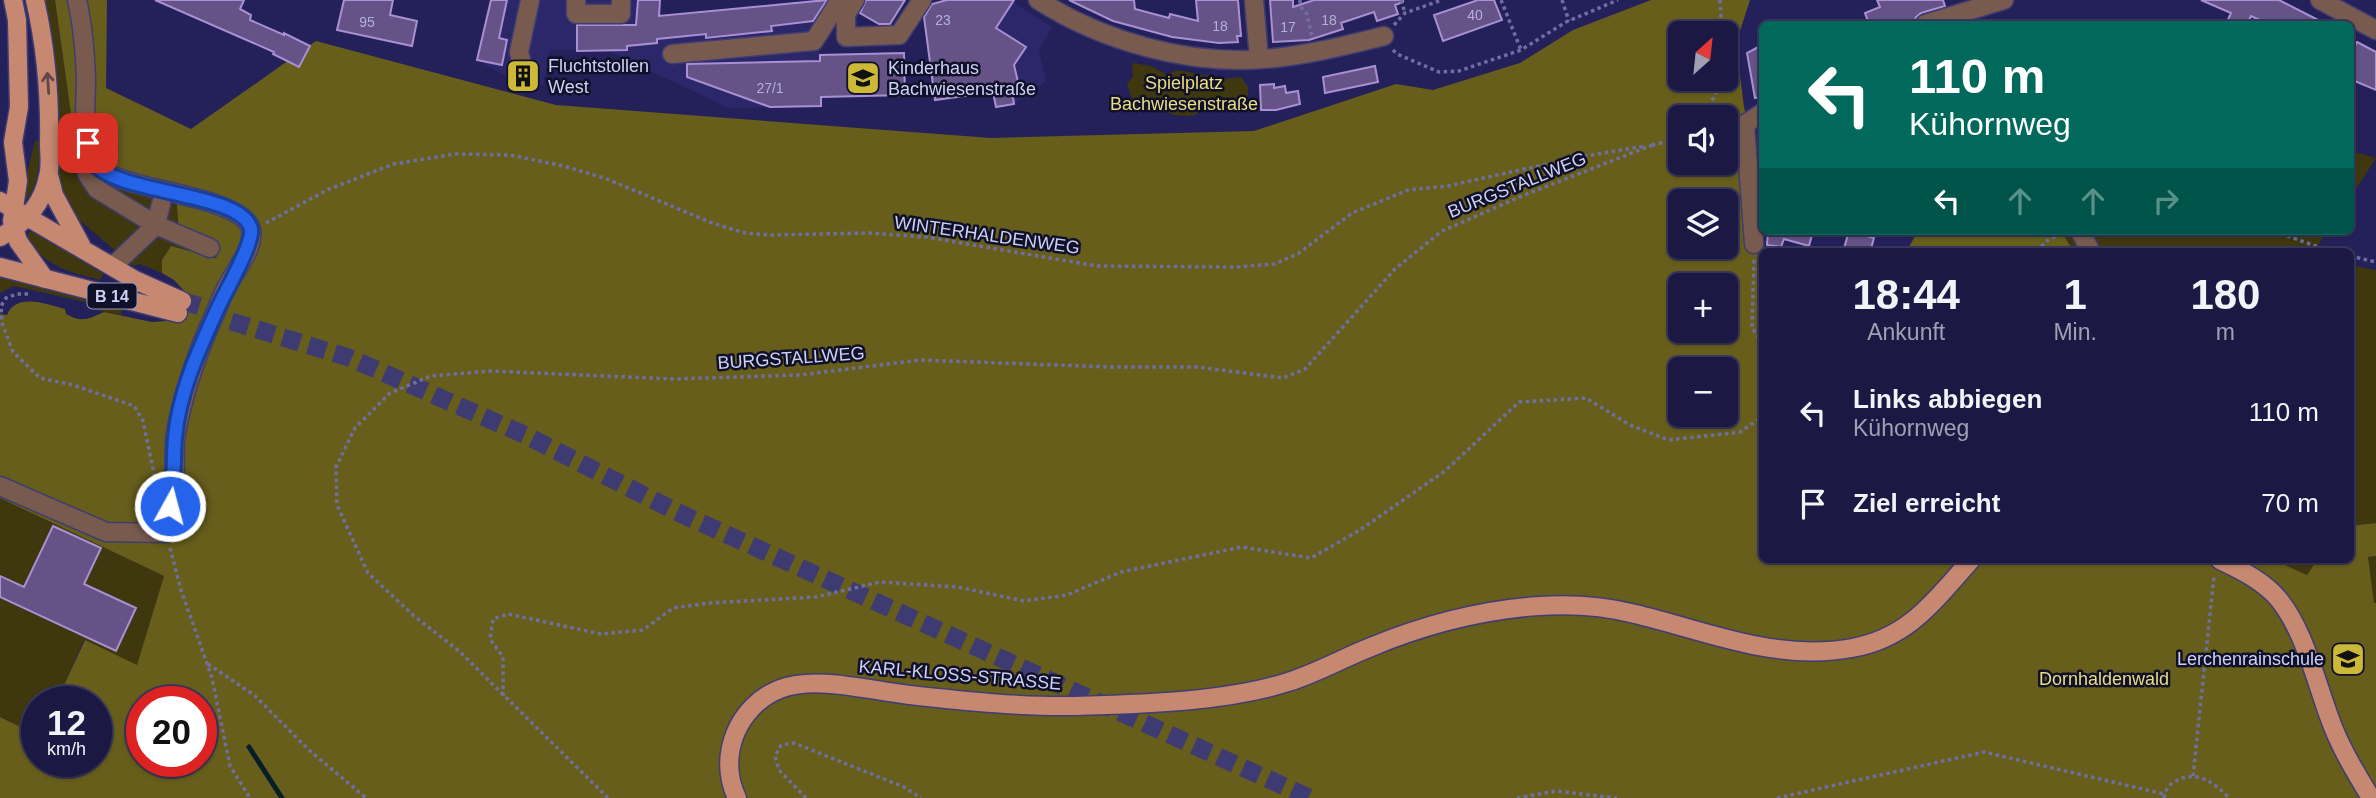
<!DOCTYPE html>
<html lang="de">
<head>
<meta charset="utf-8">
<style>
  :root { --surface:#1b1944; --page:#24224b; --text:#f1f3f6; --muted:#a0a0b2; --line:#39385d }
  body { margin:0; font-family:Arial,sans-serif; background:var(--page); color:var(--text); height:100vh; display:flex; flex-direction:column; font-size:26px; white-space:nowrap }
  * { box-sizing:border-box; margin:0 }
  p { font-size:23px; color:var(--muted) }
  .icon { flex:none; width:38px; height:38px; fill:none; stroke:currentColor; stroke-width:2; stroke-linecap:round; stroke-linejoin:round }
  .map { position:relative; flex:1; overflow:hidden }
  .panel { position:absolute; left:1759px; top:248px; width:595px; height:315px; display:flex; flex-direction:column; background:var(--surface); border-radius:10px; box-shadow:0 2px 5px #0004,0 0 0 2px var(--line) }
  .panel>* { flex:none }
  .top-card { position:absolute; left:1759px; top:21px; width:595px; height:214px; border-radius:10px; box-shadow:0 2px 5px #0004,0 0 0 2px var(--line); background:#00695c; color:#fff; overflow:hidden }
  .needle { width:46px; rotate:27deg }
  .tools { position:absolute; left:1668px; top:21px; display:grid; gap:14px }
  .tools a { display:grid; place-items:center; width:70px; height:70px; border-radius:10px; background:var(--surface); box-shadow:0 2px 5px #0004,0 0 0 2px var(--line); font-size:35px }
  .speed { position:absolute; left:21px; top:686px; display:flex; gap:14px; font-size:35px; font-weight:700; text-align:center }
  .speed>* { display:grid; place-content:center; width:91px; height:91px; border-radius:50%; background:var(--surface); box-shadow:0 2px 5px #0004,0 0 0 2px var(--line); line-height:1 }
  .speed small { font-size:18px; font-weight:400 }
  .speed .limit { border:10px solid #d22; background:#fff; color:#111 }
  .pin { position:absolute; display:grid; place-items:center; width:60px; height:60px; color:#fff; margin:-30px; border-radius:14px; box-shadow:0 4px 10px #0006 }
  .me { position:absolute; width:77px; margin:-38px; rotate:7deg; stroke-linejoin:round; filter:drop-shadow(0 0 5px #0008) }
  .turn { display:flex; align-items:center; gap:24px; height:147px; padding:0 35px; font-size:32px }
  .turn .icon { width:91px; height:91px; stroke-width:2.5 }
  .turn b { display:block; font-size:49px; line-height:60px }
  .lanes { display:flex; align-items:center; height:66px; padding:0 35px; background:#0003; justify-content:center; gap:35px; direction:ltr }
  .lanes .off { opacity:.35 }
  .eta { display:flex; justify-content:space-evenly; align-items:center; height:119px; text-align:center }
  .eta b { font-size:42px; font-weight:700; line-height:49px }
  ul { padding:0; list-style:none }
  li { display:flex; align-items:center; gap:21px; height:91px; padding:0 35px }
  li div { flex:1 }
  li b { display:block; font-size:26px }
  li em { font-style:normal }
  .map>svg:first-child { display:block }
  .built { fill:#2b2768 }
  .green { fill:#3f380e }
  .forest { fill:#675e1c; fill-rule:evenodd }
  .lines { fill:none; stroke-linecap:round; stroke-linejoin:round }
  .stream { stroke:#061f27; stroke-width:5 }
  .building { fill:#655286; stroke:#a890d3; stroke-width:2 }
  .major-tunnel { stroke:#3d3b71; stroke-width:18; stroke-dasharray:18 9; stroke-linecap:butt }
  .minor-casing { stroke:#3f3d73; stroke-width:21 }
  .major-casing { stroke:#3f3d73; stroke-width:21 }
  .path { stroke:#6f6f9e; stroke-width:3.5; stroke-dasharray:3.5 3.5; stroke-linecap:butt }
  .minor { stroke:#795a4f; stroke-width:18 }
  .major { stroke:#c78871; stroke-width:18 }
  .oneway { stroke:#624649 }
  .route-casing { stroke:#184099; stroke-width:18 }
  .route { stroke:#2563eb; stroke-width:12 }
  .labels { text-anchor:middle; stroke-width:5; stroke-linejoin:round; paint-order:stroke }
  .number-label { font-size:14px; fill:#b3b1d8 }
  .shield { fill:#101029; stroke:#9497b7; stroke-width:2 }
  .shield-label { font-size:16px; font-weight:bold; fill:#cdd1f4 }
  .poi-label { font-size:18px; fill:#cdd1f4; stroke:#101029; text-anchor:start }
  .park-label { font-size:18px; fill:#ebdd81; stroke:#101029 }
  .street-label { font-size:18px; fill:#cdd1f4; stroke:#101029 }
</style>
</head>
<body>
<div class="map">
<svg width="2376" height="798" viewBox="0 0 2376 798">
  <rect width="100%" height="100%" fill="#24215a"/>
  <path class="built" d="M491,0h169l-1,16 150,-16h37l-27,43 2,63 -93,2 -121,-58h-57l-7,36 -39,-11 -27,-15z
    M1013,2l39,25 -13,23 7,31 -32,23 -18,3 -14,-68z"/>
  <path class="green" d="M40,0h15l16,114 -2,43 30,20 78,29 43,38 -4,14 -45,-12 -9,14v13l-22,-9 -7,2 -57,-49 -13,-20 -6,-23z
    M1132,63l19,3 15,8 12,-4 45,9 18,-2 7,10v12l-12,2 -13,-3 -3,6 -29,12 -17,-1 -13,-6 -20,3 -9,-14 -5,-14 6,-8z
    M37,140l3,3c-1,19 -1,43 -14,57l-4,-2v-4l13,-53z
    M2350,151l26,7 -26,40z
    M2061,231h267l-15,21h-239z
    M29,232h6l68,42 -2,6c-29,-7 -59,-14 -74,-43z
    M2350,265l26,5v253l-26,3z
    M0,275l122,32 -1,8 -17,-3 -19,-10 -71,-16 -14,7z
    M0,498l164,78 -27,90 -53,-26 -28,62h-19v33l-37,-18z
    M2376,556v47l-2,1 -6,-47z
    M2274,560h43l-10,15z"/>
  <path class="forest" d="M55,0h52l-1,88 85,41 125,-88 240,64 435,33 263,-7 142,-47 37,6 87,-27 53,-33 78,-30h99l-14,43 8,64 13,47 5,100v306h512l33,15 10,-15h33v-34l26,-3v33l-8,1 6,46h2v195h-2376v-81l37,18v26h59v-59h-40l29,-62 52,25 27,-89 -164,-78v-184l7,1c9,-23 40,-11 58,-6l1,5c15,9 23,5 38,-2l48,10 27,-2 8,-15 -1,-12 -12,-13 -12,-7v-13l9,-14 45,12 4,-14 -41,-13 -2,-26 -78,-28 -30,-20 2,-43zM1680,33h46v46h-46zM1680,117h46v46h-46zM1680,201h46v46h-46zM1680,285h46v46h-46zM1680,369h46v46h-46zM142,702h59v59h-59z
    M1918,231h143l13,21h-168z"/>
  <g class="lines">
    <path class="stream" d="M249,747l33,51"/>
  </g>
  <path class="building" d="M155,0h89l-4,9 11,6 -1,5 34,15v-2l26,13 -11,21 -26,-13 1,-2z
    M344,0h49l-3,15 27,6 -5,25 -75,-16z
    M491,0h16l-8,38 8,2 -5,25 -25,-5z
    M638,0h22l-1,16 168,-16 -14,21 -42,5 1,5 -66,7v-4l-49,5v4l-30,3v4l-50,1v-26h59z
    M866,0h39l-15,24h-11l-19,-11z
    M947,0h67l-18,28 30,19 -12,18 5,21 -7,5 2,13 -18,3 -3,-15 -58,8 -11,-83 8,-13z
    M1069,0h65l1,9 34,9 1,-4 28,7 -2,-21h42l3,36h-4l1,6 -19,1 -47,-6 -59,-16z
    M1270,0h23v7l21,-7h89v2l-8,3 3,9 -21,7 -3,-9 -33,11 2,6 -34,11 -36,2z
    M1478,0h16l8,20 -59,21 -9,-26z
    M1877,0h66l2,6 -24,7 -5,4 -2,7h-45l-4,-11 15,-6z
    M2201,0h78l47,24h-57l-18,-8 -4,8h-21l5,-11z
    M2357,42l19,10v38l-26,-11v-25z
    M1762,45v52l-7,1 -8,-45z
    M904,53l1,42 -84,2v9l-51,1 -83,-30v-13l133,-3v-6z
    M1375,66l3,16 -53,11 -2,-16z
    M1274,84v4l11,-2 1,7 12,-2 2,13 -24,6h-15l-1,-25z
    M1768,231h45l-4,15 -25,-7 -3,8 -14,-2z
    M1849,231l25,7 -4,14h-27z
    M53,526l48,22 -17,36 52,24 -20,43 -116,-54v-21l24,11z"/>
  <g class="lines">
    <path class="major-tunnel" d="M182,301l27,8 11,9 130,40 175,77 152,77 633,286"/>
    <g class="minor-casing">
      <path id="minor" d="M576,0v14h45v-14
        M855,0l-9,14v23l53,-2 23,-35
        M1038,0c64,41 149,65 225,59 41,-3 81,-13 121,-23
        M1254,0l5,59
        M2320,0l56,30
        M1925,24l79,-24
        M672,54l142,-13 26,-41
        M524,72l-5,-20 11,-52
        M91,160l-4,14 10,15 59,36 -43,41
        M161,204l-5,21 54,23
        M2080,231l11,21
        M1754,244l-9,-120 17,-11
        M0,486l106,46 60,1c2,-15 6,-31 8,-47 2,-17 -1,-36 2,-53 7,-38 18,-71 33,-106 7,-15 12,-30 20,-44 8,-15 25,-35 22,-53 -7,-38 -148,-38 -161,-71 -8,-23 -4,-56 -4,-80 -1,-27 -3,-53 -9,-79"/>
    </g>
    <g class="major-casing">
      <path id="major" d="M13,0l4,20 2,87 -6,35 5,39 -6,40 6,20 27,38
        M49,175l5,20 27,50
        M0,201l135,79 47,21
        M0,237c24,-13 43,-33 48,-61 3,-10 1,-22 1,-32 1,-49 -3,-96 -14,-144
        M0,267l178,46
        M2220,560c19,9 39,19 54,34 30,31 43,93 59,133 10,25 24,48 38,71
        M737,798c-20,-41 0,-92 43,-109 37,-14 91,2 130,6 54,6 111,12 166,11 66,-2 150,-4 212,-24 29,-9 55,-24 83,-35 53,-22 110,-37 168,-41 32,-2 65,0 96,8 72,17 141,48 217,34 57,-10 83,-48 119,-88"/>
    </g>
    <path class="path" d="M1300,0v6l7,8 5,23
      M1401,0l4,13
      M1501,0l20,50
      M1562,0l7,21
      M1720,0l2,33
      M1394,25l11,-12 37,-13
      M1393,50l4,4 42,18 20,-1 62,-21 45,-28 52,-22
      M1724,79l-16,29 27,3
      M1652,145l28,-6
      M266,223l63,-34 65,-25 61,-10 55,1 54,11 43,13 105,44 33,10 24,2 100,-2 57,4 171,29 139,1 39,-3 24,-11 53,-40 56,-23 40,-4 126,-28 71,-12
      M2274,231l58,21
      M2037,252l9,-11 20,-9
      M2350,256l26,6
      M1754,260l-2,68 10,14
      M28,294h-11l-11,4 -5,8 1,17 11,29 27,26 33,7 61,21 9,15 13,62
      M170,548l11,42 31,88 18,88 20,32
      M208,664l46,31 55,55 57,48
      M503,696v-39l-13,-18 3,-20 15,-5 93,20 42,-4 30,-22 36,-5 107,-6 64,-15 78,5 66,14 43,-6 54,-23 121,-25 69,11 49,-28 85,-59 74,-69 67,-4 44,27 39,15 71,-8 22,-15
      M2193,776l21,-200
      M608,798l-149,-147 -45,-35 -46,-43 -31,-68 -1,-38 19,-39 35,-35 41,-17 59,-5 184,8 126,-4 120,-15 190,7h88l85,11 22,-9 90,-100 47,-38 80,-35 133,-52
      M806,798l-27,-28 -4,-14 6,-11 13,-2 110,44 17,11
      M1517,798l39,-7 61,7
      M1777,798l207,-46 180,42
      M2164,798c1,-8 5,-14 12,-17 20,-12 39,2 53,17"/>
    <use href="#minor" class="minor"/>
    <use href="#major" class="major"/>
  </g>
  <defs><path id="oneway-shaft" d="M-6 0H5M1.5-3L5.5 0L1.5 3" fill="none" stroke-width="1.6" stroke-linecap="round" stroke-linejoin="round" transform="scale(1.75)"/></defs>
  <use class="oneway" href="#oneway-shaft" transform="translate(48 83) rotate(-94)"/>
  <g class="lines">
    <g class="route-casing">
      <path id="route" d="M88,143c1,6 1,15 5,20 26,32 149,29 158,66 3,15 -28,66 -35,83 -18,40 -37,81 -41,126 -2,23 0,45 -5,68"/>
    </g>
    <use href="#route" class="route"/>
  </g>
  <defs>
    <g id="building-square" transform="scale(1.75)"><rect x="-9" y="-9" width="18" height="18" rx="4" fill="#ccb938" stroke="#101029"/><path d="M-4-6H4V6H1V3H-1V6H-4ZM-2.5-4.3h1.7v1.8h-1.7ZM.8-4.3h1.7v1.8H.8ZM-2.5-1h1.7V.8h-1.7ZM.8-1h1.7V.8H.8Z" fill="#111"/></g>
    <g id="school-square" transform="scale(1.75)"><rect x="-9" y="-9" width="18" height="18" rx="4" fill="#ccb938" stroke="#101029"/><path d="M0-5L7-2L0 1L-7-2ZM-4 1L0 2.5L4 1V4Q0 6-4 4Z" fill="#111"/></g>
  </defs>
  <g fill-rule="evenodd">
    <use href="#building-square" x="523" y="76"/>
    <use href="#school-square" x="863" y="78"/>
    <use href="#school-square" x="2348" y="659"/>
  </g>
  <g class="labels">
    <g class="number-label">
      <text x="1475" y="20">40</text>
      <text x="943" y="25">23</text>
      <text x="1329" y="25">18</text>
      <text x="367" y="27">95</text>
      <text x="1220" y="31">18</text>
      <text x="1288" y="32">17</text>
      <text x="770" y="93">27/1</text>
    </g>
    <rect class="shield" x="87.5" y="283.5" width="49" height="25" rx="5"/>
    <g class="shield-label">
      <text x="112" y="302">B 14</text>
    </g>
    <g class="poi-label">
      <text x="548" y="72">Fluchtstollen<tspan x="548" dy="21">West</tspan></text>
      <text x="888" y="74">Kinderhaus<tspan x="888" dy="21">Bachwiesenstraße</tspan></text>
      <text x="2324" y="665" text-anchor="end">Lerchenrainschule</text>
    </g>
    <g class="park-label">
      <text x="1184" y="89">Spielplatz<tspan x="1184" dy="21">Bachwiesenstraße</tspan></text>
      <text x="2104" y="685">Dornhaldenwald</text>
    </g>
    <g class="street-label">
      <text transform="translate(1517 185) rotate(-22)" y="6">BURGSTALLWEG</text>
      <text transform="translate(987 235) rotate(8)" y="6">WINTERHALDENWEG</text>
      <text transform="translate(791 358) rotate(-4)" y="6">BURGSTALLWEG</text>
      <text transform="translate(960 675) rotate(5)" y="6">KARL-KLOSS-STRASSE</text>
    </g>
  </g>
</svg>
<div class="tools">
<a><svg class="needle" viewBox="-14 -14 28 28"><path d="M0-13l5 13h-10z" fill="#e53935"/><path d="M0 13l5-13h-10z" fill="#a0a0b2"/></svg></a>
<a><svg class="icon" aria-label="sound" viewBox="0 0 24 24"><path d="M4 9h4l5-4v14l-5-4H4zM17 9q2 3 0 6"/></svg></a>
<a><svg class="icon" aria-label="layers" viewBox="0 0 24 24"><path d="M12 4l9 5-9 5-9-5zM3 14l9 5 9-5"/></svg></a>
<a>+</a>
<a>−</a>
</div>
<div class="speed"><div>12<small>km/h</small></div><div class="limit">20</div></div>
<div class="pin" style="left:88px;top:143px;background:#d93025"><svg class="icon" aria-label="arrive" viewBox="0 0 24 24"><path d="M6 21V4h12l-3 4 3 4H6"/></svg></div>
<svg class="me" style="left:170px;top:506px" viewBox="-20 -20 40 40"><circle r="17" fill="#2563eb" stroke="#fff" stroke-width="3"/><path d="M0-11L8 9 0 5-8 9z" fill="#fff"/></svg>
<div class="top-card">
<div class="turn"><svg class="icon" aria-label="left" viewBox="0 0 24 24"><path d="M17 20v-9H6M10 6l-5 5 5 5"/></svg><div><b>110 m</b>Kühornweg</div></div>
<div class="lanes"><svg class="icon" aria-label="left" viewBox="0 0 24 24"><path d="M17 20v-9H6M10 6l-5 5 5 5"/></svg><svg class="icon off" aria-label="ahead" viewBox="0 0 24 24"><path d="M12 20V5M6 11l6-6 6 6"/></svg><svg class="icon off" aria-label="ahead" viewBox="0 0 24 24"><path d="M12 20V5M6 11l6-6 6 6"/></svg><svg class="icon off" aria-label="right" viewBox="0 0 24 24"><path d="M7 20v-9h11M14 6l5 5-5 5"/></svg></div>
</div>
<section class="panel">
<div class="eta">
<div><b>18:44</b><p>Ankunft</p></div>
<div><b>1</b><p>Min.</p></div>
<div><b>180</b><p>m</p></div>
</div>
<ul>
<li><svg class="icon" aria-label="left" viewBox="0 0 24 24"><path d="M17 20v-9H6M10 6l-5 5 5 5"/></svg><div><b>Links abbiegen</b><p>Kühornweg</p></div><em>110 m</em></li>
<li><svg class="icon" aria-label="arrive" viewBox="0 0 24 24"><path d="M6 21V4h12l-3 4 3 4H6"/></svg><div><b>Ziel erreicht</b></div><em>70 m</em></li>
</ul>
</section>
</div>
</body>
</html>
